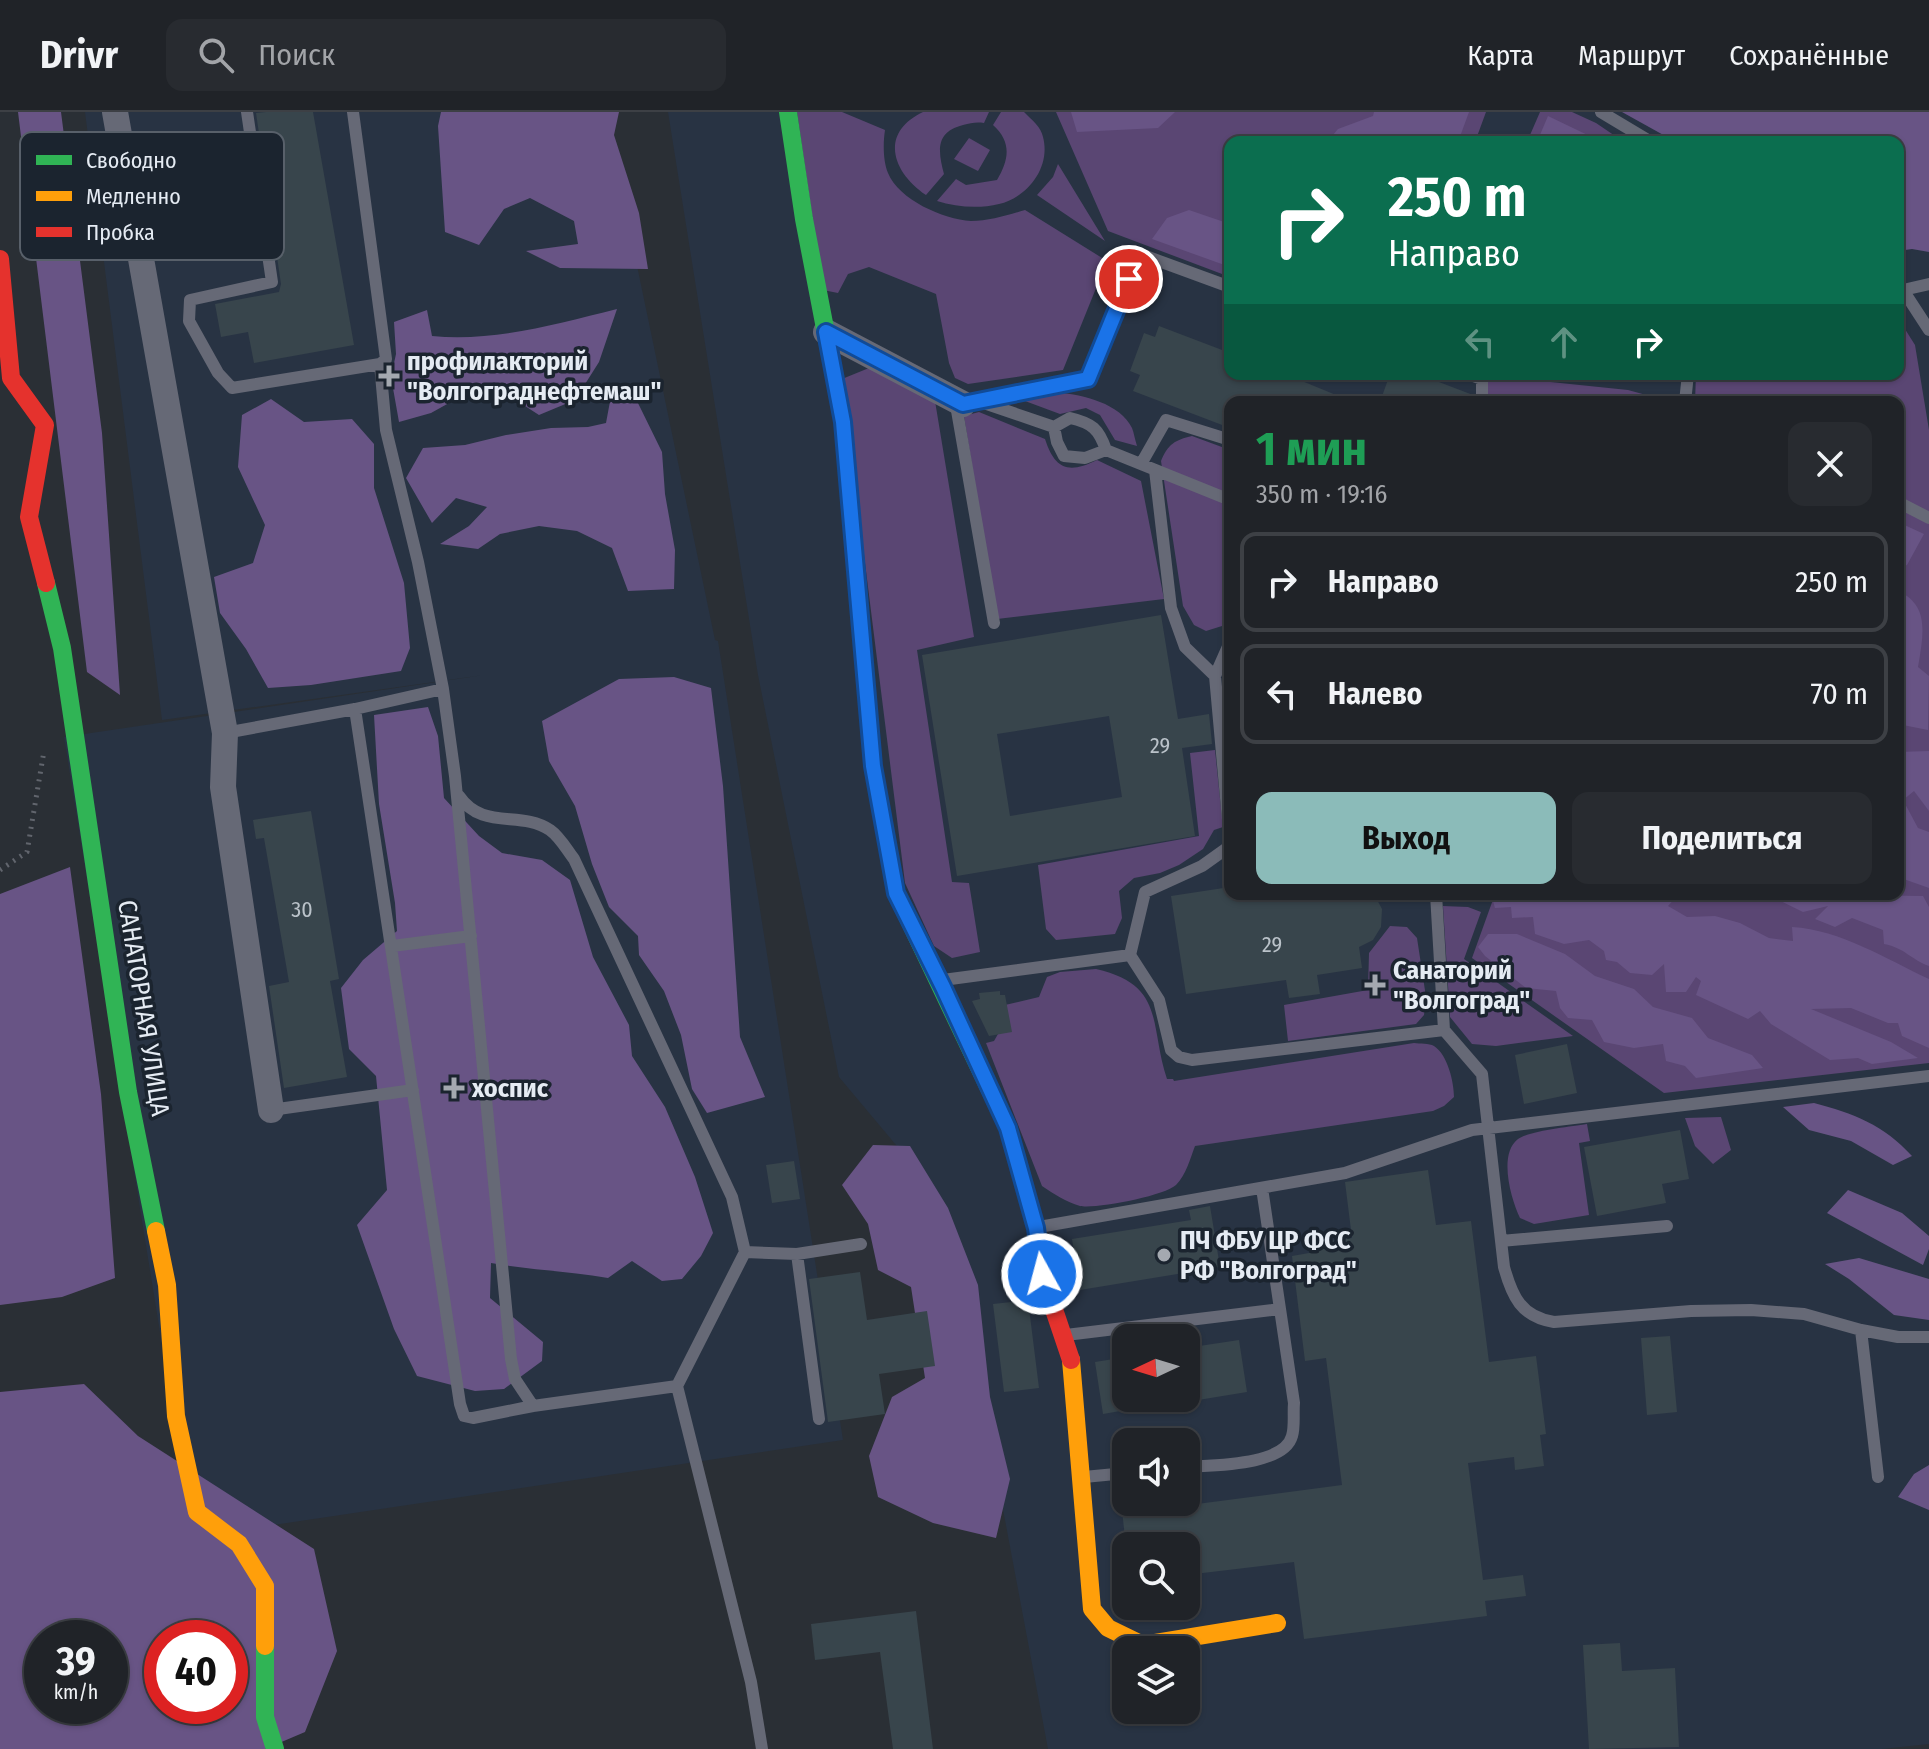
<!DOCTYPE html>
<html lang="ru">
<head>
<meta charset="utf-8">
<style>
  :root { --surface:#202328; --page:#282b30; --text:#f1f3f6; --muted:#a2a4a8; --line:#3d4045; --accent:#8bbbb9 }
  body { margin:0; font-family:"Fira Sans Condensed",sans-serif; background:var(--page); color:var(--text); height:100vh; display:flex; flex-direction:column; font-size:30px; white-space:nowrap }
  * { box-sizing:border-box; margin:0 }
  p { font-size:26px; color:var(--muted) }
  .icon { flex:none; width:44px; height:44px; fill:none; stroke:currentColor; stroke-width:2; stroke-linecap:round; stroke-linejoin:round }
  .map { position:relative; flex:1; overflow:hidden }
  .panel { position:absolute; left:1224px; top:284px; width:680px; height:504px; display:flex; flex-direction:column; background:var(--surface); border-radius:16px; box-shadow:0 2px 6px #0004,0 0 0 2px var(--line) }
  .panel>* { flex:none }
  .banner { position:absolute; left:1224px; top:24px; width:680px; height:244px; border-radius:16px; box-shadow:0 2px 6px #0004,0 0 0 2px var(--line); background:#0b6e4f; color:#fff; overflow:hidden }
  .needle { width:52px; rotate:266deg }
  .buttons { position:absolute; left:1112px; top:1212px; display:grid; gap:16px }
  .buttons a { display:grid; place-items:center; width:88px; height:88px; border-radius:16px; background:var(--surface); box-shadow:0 2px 6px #0004,0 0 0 2px var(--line); font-size:40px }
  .speed { position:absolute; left:24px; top:1508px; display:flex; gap:16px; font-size:40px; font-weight:700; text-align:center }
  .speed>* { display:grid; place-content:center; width:104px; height:104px; border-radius:50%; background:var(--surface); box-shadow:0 2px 6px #0004,0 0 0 2px var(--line); line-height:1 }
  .speed small { font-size:20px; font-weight:400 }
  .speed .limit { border:12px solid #d22; background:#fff; color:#111 }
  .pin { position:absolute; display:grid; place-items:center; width:68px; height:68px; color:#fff; margin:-34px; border:4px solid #fff; border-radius:50%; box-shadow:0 2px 8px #0007 }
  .me { position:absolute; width:88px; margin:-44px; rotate:353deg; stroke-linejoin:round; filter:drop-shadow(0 0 6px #0008) }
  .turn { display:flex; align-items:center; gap:28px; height:168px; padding:0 32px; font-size:36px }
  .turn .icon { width:104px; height:104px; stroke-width:2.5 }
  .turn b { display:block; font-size:56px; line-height:68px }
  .lanes { display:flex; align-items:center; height:76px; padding:0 32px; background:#0003; justify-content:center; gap:40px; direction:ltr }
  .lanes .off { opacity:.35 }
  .round { display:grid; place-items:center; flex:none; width:84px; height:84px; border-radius:16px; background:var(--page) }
  .summary { display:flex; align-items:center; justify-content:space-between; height:136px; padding:0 32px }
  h1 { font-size:48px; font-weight:700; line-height:60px; color:#1e9e55 }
  .cta { display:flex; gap:16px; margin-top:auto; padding:16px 32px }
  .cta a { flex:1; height:92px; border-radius:16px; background:var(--accent); color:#111; font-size:32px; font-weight:700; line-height:92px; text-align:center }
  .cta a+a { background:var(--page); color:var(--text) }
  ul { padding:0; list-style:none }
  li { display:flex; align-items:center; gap:24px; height:100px; margin:0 16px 12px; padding:0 16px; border:4px solid var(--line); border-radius:16px }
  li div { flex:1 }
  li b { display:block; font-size:30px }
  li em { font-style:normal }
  header { display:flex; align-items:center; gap:48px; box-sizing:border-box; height:112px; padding:0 40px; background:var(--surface); border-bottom:2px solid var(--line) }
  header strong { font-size:38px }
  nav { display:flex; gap:44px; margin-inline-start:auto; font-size:28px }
  .search { width:560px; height:72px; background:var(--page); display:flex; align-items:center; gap:20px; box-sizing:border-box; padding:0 28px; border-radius:16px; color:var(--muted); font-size:30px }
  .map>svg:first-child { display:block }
  .built { fill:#283343; fill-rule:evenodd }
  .green { fill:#5a4673 }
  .forest { fill:#685485; fill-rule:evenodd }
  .building { fill:#38454c; fill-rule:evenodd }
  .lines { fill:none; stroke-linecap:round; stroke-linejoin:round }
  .path { stroke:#61656d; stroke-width:5; stroke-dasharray:2 6; stroke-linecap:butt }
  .lane { stroke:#666976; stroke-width:12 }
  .street { stroke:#666976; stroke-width:26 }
  .fast { stroke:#30b455; stroke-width:18 }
  .slow { stroke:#ff9f0a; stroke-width:18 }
  .jam { stroke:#e5322d; stroke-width:18 }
  .route-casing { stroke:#114b97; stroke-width:20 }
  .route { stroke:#1a73e8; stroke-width:14 }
  .poi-dot { fill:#a4a9b0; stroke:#1b242f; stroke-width:3 }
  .labels { text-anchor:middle; stroke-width:7; stroke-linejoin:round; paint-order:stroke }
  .number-label { font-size:22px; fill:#bac2c9 }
  .poi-label { font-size:26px; font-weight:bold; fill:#e5ebf3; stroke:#1b242f; text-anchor:start }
  .street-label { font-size:26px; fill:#e5ebf3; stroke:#1b242f }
  .key { fill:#1b242f; stroke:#58606a; stroke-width:2 }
  .key-label { font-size:22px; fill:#e5ebf3 }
</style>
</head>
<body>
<header>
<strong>Drivr</strong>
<div class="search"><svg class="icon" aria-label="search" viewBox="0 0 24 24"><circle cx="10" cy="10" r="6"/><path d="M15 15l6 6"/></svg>Поиск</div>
<nav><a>Карта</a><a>Маршрут</a><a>Сохранённые</a></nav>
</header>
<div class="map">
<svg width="1929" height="1637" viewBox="0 0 1929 1637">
  <rect width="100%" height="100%" fill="#2a2f35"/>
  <path class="built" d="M85,0h520l110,528 3,1 125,799 -650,97 -129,-800 420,-62 -322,45z
    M668,0h1261v1632l-47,5h-834l-89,-474 -32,-93 -88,-105 -81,-402zM1230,30h668v232h-668zM1230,290h668v492h-668zM1126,1226h60v60h-60zM1126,1330h60v60h-60zM1126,1434h60v60h-60zM1126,1538h60v60h-60z"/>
  <path class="green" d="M797,0h45l43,18c-2,13 -2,31 3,43 11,27 55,46 83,48 18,0 37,-6 54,-11l82,51 -44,109 -95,14 -13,-6 -6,-15 -13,-69 -67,-27 -21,7 -10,19 -15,-3z
    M923,0h66l-5,11c-8,-1 -13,0 -21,2 -28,7 -25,26 -19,49l-18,21c-34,-23 -47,-62 -3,-83z
    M1001,0h23c8,8 17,15 19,25 8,30 -15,60 -44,67 -20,5 -43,3 -62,-3l19,-22 10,6 31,-5c12,-20 15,-38 -4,-55z
    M1056,0h430l-11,30h-245v135l-122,-46z
    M1540,0h32l24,11 28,19h-97z
    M969,26l21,12 -12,21 -24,-12z
    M1058,52l47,77 -68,-46 16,-18z
    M1898,206l17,27 14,85v633l-265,30 -192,-135 23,-64h403v-492h-203l1,-28h202z
    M869,256l66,33 39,236 -57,13 35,232 17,1 11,69 -28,6 -18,-12 -29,-63 -63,-504z
    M1483,263l145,15 22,6 6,6h-177z
    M1059,281c23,1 62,11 73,35 2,5 3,12 5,18l-22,-6 -15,-25 -14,-7 -26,6 -35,-13z
    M979,300l66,27c10,31 24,35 52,21l44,21 23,118 -167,20 -33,-203z
    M1192,324l38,14v167l-8,9 -16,5 -12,-6 -11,-19 -22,-145c7,-17 14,-21 31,-25z
    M1215,638l8,77 -9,3 -11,19 -24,16 -19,8 -26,5 -15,13 3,27 -7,16 -59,6 -10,-11 -8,-64 161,-29 -9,-83z
    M1443,794l25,1 13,5 -17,47 109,77 -77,10 -24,-2 -22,-27z
    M1390,814l17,1 10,11 9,59 -2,18 -8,9 -128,17 -4,-36 84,-15 1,-37z
    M1096,857c70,16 53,56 71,110h6l1,2 240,-38c6,1 15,0 20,3 14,9 20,37 20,51l-10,9 -11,5 -238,35c-5,13 -9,29 -19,39 -12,11 -80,24 -96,21 -14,-4 -26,-12 -38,-20l-56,-143 8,-2 12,-21 -1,-15 34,-8 8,-20 13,-5z
    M1721,1005l10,33 -18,14 -18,-18 -10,-28z
    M1587,1012l3,17 -11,2 10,72 -55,9 -14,-6c-9,-19 -22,-64 -2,-79 14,-9 52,-12 69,-15z"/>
  <path class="forest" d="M18,0h43l41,321 18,262 -33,-23z
    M441,0h178l-5,23 25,78 9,56 -88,-1 -34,-17 52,-7 -4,-23 -44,-23 -26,11 -25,36 -34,-13 -7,-106z
    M1071,0h104l-17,16 -81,4z
    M1374,0h95l-11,30h-131l11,-13 35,-13z
    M1622,0h307v140l-17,-3 -14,2v-109h-222z
    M1548,4l52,25 1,1h-64z
    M1189,98l41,14v43l-78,-28 15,-21z
    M617,197l-18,53 -24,38 -36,15 -48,-31 -24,9 -36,20 -32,9 -8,-45 5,-23 -2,-32 33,-12 5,26c63,6 124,-12 185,-27z
    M611,284l25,3 26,53 3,42 10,56 -1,39 -46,2 -16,-43 -35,-17 -38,-5 -39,8 -22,15 -38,-5 29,-18 18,-19 -31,-9 -24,25 -26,-45 17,-30 42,-3 41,-10 45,-7 37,-1 18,-4z
    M271,287l33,23 48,-3 22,25v44l30,95 6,65 -9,23 -90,14 -43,3 -22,-39 -26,-36 -6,-36 39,-14 12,-38 -27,-58 4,-52z
    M1898,410l26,12 -17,31 -9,3z
    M1898,479c31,14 26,41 20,76l11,9 -1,54 -30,-6z
    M674,565l37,11 12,98 17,251 25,60 -58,16 -15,-24 -11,-54 -17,-44 -25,-36 -1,-19 -29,-29 -17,-43 -17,-58 -26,-45 -7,-40 77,-42z
    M428,595l10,29 6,62 35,38 23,17 40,7 28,20 23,77 36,68 3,31 33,51 30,70 18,56 -12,23 -19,23 -20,2 -30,-20 -24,17c-39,-7 -78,-8 -117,-15l-1,35 53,44 -1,19 -38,28 -29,2 -58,-15 -23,-47 -37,-104 30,-35 -11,-114 -27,-27 -8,-61 22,-28 34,-29 -2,-28 -16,-99 -5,-89z
    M1929,639v60l-15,-20 -11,9 15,28 11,4v56l-31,-11v-125z
    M70,755l31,227 14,184 -53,19 -62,8v-411z
    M1491,782h188l-11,12 19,11 28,-1 25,7 29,15 24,3 -1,-14c49,3 94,32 137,52v69l-27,-12 -4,-13h-10l-37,-15 -40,1 80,33 27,16 -46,6 -14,-6 -28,2 -59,-36 -11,-13 -12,8 -52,-24 5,-14 -5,-4 -10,15h-20l-2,-28 -12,11 -22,-2 -13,-11 -11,-2 -2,-9 -15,-11 -25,4 -29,-10 -2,-17 -21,1 -1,-11 -16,1z
    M1766,782l157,2 6,11v59c-19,-7 -24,-18 -45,-22l-1,-14 -31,-12 -17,9 -20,-8 13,-13 -25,6z
    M1488,822h29l48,20 30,22 39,13 19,18 39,11 16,20 44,17 11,13 -67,10 -11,-12 -19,-5 -3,-17 -29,4 -30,-6 -12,-22 -24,-2 -8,-10 -4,-17 -30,-3 -41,-32 -7,-9z
    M1814,991c39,10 70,22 98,53l-19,9 -42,-24 -42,-11 -26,-23z
    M873,1033l37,1 38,62 30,77 12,112 20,82 -14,59 -63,-15 -55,-26 -9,-41 23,-59 33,-19 -14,-91 -33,-17 -10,-46 -26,-39z
    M1848,1078l54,23 27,23v13l-6,16 -96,-52z
    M1859,1146l70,21v41l-35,-5 -45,-36 -24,-15z
    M84,1272l54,52 176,113 23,102 -32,81 -40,17h-265v-357zM42,1526h68v68h-68zM162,1526h68v68h-68z
    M1929,1353v45l-31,-13 16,-23z"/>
  <path class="building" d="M266,0h47l41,233 -100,18 -6,-31 -27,5 -6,-33 64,-12 2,-8 -25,-171z
    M1159,214l71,27v21h55l68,28h-123v26l-97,-37 7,-16 -10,-4 14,-38 11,4z
    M1390,262h28l55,21v7h-93z
    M1161,503l17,104 31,-5 3,30 -30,4 13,88 -238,40 -35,-221zM1109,604l13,81 -112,19 -13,-82z
    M311,699l28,168 -9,2 17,96 -63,11 -15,-102 20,-4 -25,-144 -8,1 -3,-19z
    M1230,775v7h144l8,15 -1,18 -8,13 -14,7 3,21 -45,7 3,19 -31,4 -3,-18 -100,14 -15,-98z
    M1000,879v4h5l7,37 -23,4 -17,-35 8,-2 -1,-6z
    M1567,932l10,49 -53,11 -9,-49z
    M1680,1018l9,49 -27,5 4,19 -69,13 -13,-69z
    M794,1049l6,38 -28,4 -6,-38z
    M1428,1058l8,55 35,-4 18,141 47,-6 10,78 -6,1 4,31 -29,4 -1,-13 -46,6 15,117 40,-5 3,21 -41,5 2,15 -183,23 -10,-77 -108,13v-29h-60l-5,-44 76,2 145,-19 -16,-127 -21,3 -13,-105 23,-4 -1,-9 38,-5 -7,-56z
    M1210,1094l10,61 -140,23 -8,-51 119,-19 -2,-10z
    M860,1160l7,48 60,-9 8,55 -56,8 6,40 -57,8 -19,-143z
    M1028,1188l11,88 -35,4 -11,-88z
    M1670,1224l7,76 -30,3 -6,-77z
    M1239,1228l8,52 -61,10v-54z
    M1126,1245v53l-23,4 -8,-52z
    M916,1499l17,138h-40l-13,-97 -65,8 -4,-36z
    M1620,1531l2,28 53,-3 4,79 -90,2 -6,-104z"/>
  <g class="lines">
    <path class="path" d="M0,758l27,-18 17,-101"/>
    <path class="lane" d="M247,0l25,170 -82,18 -1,21 29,52 14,15 148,-24 6,-5 -33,-247
      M1601,0l50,30
      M1898,175l5,3 26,40
      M1903,178l26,-6
      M380,252l6,66 32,132 25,127 12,87 56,583 4,20 18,27 144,-20 74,296 11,67
      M1468,262l14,5v23
      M981,290l73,25
      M1685,290l3,-28
      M1106,338c-7,-21 -14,-27 -36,-32l-16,9 3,15 7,14 21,2 21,-8 124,50
      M1141,352l25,-44 64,20
      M1155,358l16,138 14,39 30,29
      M1898,390l31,16
      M994,511l-38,-218 132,-26 52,-125 90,33
      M1230,530l-15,34 15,166
      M355,597l105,695 4,12 9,2 60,-12
      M225,621l130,-24 88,-20
      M459,684c24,35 61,14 91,34 10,7 17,20 24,29l158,338 13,55 -68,134
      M1230,734l-28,20 -57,26 -15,63 29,45 12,50 8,7 13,3 252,-30
      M1436,782l8,136 38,44 22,193c8,29 17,50 50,55l137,-11 60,-1 53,4 57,16 37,7h31
      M392,834l79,-10
      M943,868l187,-25
      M271,998l142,-20
      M1039,1115l306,-54 127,-43 457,-54
      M1501,1129l166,-15
      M745,1140l52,2 64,-10
      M797,1142l22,165
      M1861,1218l17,147
      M1066,1223l214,-26
      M1186,1355c26,-2 98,-1 106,-31 3,-9 1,-23 2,-33l-32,-215
      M1084,1365l42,-4"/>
    <path class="street" d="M115,0l110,621 -2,54 48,323
      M826,220l137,72"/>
    <path class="fast" d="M788,0l16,107 39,203 30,344 23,127 112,235 9,31
      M46,471l16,65 66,444 28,139
      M265,1534v71l10,32"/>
    <path class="slow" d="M156,1119l11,54 9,131 21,96 42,32 26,42v60
      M1071,1248l21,249 16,19 35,17 134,-22"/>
    <path class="jam" d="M0,147l11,119 34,47 -16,92 17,66
      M1017,1047l19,69 6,46 29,86"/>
  </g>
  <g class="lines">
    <g class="route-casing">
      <path id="route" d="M1042,1162l-6,-46 -28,-100 -65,-141 -47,-94 -23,-127 -30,-344 -17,-90 137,72 125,-25 41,-100"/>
    </g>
    <use href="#route" class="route"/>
  </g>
  <g class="poi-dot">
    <path d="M385 252h8v8h8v8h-8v8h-8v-8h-8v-8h8z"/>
    <path d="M1371 861h8v8h8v8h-8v8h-8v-8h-8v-8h8z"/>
    <path d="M450 964h8v8h8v8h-8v8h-8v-8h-8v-8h8z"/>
    <circle cx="1164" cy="1143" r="8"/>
  </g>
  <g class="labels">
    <g class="number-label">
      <text x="1160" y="641">29</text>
      <text x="302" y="805">30</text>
      <text x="1272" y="840">29</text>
    </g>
    <g class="poi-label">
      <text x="407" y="258">профилакторий<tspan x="407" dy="30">"Волгограднефтемаш"</tspan></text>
      <text x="1393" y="867">Санаторий<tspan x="1393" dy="30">"Волгоград"</tspan></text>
      <text x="472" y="985">хоспис</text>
      <text x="1180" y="1137">ПЧ ФБУ ЦР ФСС<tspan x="1180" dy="30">РФ "Волгоград"</tspan></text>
    </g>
    <g class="street-label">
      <text transform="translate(144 896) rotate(81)" y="9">САНАТОРНАЯ УЛИЦА</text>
    </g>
  </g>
  <rect x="20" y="20" width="264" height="128" rx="12" class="key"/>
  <rect x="36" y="43" width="36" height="10" fill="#30b455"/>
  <rect x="36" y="79" width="36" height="10" fill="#ff9f0a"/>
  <rect x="36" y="115" width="36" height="10" fill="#e5322d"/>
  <g class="key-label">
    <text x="86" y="56">Свободно</text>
    <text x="86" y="92">Медленно</text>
    <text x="86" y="128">Пробка</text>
  </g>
</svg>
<div class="buttons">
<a><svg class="needle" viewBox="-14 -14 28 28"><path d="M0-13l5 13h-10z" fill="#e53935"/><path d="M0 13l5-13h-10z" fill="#a2a4a8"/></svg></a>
<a><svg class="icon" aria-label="sound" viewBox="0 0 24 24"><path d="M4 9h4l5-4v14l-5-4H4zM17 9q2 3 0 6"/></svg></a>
<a><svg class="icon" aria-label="search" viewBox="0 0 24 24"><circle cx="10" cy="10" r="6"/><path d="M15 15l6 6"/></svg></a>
<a><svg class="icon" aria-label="layers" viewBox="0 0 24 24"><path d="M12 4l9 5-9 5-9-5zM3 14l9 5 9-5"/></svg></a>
</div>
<div class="speed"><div>39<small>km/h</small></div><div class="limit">40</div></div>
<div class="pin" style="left:1129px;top:167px;background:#d93025"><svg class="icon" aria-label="arrive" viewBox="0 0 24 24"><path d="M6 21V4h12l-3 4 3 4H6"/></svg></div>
<svg class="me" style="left:1042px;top:1162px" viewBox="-20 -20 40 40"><circle r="17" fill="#1a73e8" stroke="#fff" stroke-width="3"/><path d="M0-11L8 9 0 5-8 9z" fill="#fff"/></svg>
<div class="banner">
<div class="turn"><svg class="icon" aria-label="right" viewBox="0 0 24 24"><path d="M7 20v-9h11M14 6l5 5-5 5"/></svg><div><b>250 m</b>Направо</div></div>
<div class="lanes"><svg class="icon off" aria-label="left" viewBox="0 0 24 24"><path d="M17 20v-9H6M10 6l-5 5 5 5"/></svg><svg class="icon off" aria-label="ahead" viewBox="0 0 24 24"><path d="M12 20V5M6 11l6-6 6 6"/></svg><svg class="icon" aria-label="right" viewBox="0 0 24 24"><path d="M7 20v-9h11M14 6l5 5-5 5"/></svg></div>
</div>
<section class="panel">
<div class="summary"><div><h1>1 мин</h1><p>350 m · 19:16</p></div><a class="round"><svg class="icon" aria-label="close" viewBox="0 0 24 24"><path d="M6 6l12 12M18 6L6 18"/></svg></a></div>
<ul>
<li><svg class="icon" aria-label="right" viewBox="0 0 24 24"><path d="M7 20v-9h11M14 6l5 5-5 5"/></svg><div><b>Направо</b></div><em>250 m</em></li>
<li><svg class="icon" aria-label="left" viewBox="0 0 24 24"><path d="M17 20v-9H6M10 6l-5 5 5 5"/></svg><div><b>Налево</b></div><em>70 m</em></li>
</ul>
<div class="cta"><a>Выход</a><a>Поделиться</a></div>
</section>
</div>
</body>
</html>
